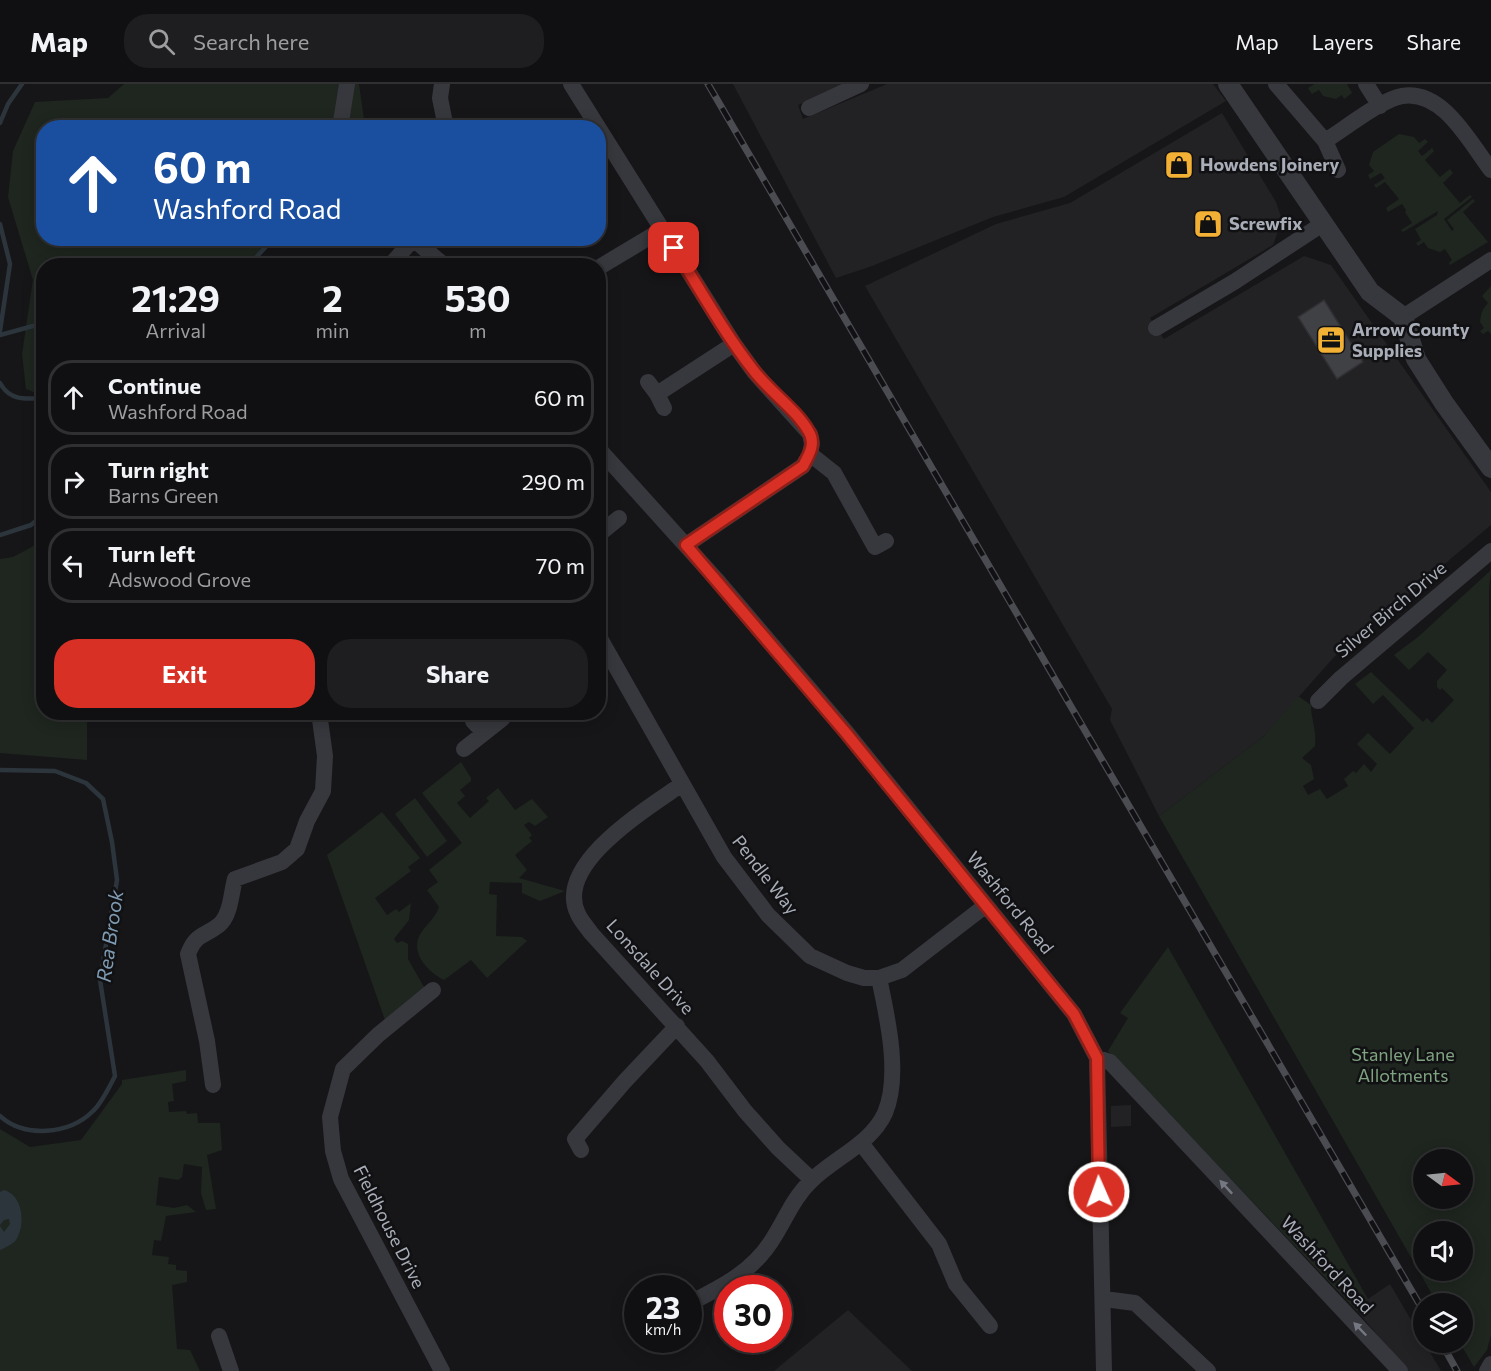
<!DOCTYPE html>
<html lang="en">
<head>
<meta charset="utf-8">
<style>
  :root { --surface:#101012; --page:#1e1e20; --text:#f1f3f6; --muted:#9c9d9f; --line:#303032; --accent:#d93025 }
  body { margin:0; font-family:Commissioner,sans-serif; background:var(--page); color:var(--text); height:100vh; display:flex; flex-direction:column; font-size:22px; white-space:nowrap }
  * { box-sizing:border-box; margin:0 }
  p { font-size:20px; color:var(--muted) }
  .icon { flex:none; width:33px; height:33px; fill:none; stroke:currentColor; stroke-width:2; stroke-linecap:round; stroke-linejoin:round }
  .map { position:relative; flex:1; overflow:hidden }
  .panel { position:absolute; left:36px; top:174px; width:570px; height:462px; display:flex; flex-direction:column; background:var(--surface); border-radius:24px; box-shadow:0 3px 15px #0003,0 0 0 2px var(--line) }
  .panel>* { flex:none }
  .banner { position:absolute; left:36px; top:36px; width:570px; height:126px; border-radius:24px; box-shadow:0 3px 15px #0003,0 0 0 2px var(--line); background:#1a4fa0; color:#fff; overflow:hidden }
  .needle { width:39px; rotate:105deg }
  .tools { position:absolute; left:1413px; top:1065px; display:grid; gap:12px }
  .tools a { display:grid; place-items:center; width:60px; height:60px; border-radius:50%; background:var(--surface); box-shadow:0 3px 15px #0003,0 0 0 2px var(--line); font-size:30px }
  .speed { position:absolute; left:624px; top:1191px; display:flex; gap:12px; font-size:30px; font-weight:700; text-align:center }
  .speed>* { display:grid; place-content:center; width:78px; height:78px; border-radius:50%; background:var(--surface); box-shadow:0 3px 15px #0003,0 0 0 2px var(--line); line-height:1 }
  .speed small { font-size:15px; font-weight:400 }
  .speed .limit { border:9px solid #d22; background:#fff; color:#111 }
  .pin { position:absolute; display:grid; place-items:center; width:51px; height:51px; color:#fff; margin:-26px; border-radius:12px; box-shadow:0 3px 9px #0006 }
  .me { position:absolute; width:66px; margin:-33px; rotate:358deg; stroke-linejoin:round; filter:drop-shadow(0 0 4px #0008) }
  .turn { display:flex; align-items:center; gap:21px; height:126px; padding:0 18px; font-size:27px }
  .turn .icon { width:78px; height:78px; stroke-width:2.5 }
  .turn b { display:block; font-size:42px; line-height:51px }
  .eta { display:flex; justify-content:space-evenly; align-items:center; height:102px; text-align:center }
  .eta b { font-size:36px; font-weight:700; line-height:42px }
  .primary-button { display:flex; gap:12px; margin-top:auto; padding:12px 18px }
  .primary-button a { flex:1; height:69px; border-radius:24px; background:var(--accent); color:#fff; font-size:24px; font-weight:700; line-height:69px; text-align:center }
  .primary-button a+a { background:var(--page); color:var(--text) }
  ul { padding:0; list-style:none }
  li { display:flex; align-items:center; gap:18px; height:75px; margin:0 12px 9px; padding:0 6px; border:3px solid var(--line); border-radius:24px }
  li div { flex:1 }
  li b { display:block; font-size:22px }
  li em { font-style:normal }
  header { display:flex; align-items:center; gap:36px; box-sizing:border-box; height:84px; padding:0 30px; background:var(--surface); border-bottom:2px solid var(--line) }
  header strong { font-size:28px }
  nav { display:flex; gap:33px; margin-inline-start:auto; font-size:21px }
  .search { width:420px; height:54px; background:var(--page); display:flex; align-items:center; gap:15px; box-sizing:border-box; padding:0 21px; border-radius:24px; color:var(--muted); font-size:22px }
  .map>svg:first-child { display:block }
  .built { fill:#222225 }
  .green { fill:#1e261f; fill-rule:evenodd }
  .water { fill:#2c353c }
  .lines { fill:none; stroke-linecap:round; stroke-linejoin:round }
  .stream { stroke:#2c353c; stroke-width:4.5 }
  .building { fill:#404145; stroke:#303034; stroke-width:1.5 }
  .minor { stroke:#37383d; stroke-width:16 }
  .tertiary { stroke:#37383d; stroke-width:20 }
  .rail-casing { stroke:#4a4c52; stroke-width:7 }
  .rail { stroke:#111113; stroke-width:4.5; stroke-dasharray:14; stroke-linecap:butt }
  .oneway { fill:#757881 }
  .route-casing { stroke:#8d1f18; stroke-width:15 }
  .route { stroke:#d93025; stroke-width:10 }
  .labels { text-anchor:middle; stroke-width:5; stroke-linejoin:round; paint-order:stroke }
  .poi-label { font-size:18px; font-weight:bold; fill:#a8adb8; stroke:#111113; text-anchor:start }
  .street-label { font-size:18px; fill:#a8adb8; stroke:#111113 }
  .park-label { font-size:18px; fill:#7fa381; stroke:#111113 }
  .water-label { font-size:20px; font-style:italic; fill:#7f9bb3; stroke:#111113 }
</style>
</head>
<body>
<header>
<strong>Map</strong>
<div class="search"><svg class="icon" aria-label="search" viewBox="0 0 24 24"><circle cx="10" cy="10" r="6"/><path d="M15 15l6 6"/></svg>Search here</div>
<nav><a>Map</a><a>Layers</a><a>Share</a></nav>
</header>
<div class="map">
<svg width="1491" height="1287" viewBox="0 0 1491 1287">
  <rect width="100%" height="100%" fill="#161618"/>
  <path class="built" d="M733,0h111l-46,21 5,14 84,-35h326l13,17 -162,96 -71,20 -121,49 -36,12z
    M1222,29l54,89 6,18 -9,25 -123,73 6,10 8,11 140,-83 27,9 160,227v33l-156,131 -72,81 -104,79 -49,-96 2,-11 -247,-423 131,-62 74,-21z
    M1131,1021v21l-20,1v-21z
    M1390,1200l51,87h-33l-50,-59 10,-13z
    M848,1226l64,61h-138z"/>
  <path class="green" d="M124,0h215l-6,43 -289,1v110l227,1 -26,26 -201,1 -1,130 -17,-7 -4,-35 11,-74 -25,-83 5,-46 22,-49 73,-4z
    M353,0h6l6,43 -19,1z
    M1314,0h33l5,9 -8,6 -2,-4 -6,4 -13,-3 -4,-6 -7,4 -4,-6z
    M1399,50l15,3 5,6 6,-4 3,3 -10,9 4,5 10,-8 2,3 -9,9 15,17 10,-8 3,4 -10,10 17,20 10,-8 2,2 -28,22 8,12 2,-2 -7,-9 26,-21 2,2 -12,11 25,30 -38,23 -1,-2 3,-3 -7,-11 -5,3 -12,-4 -4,-6 -6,4 -2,-3 5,-3 -6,-11 22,-14 1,-4 -35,21 -2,-2 11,-7 -7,-11 1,-2 -4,-6 -14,8 -2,-4 13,-9 -14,-17 -9,6 -2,-3 11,-7 -4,-5 -11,6 -2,-4 6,-4 -5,-6 4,-13z
    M1491,202v48l-3,-3 -5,3 -3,-3 4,-3 -4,-6c1,-8 2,-13 8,-19l-6,-7z
    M43,457l1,171 43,1v47l-87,-7v-194l13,-2z
    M1491,486l-2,20 2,745 -4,15 -13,17 -14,-24 2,-1v-38l-25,-1 -278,-487 104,-79 35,-41 13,9c0,14 6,26 4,41l-13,12 9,7 3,14 -11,7 5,9 12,-6 7,10 21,-13 -4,-7 9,-8 3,2 8,-9 7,8 6,-8 -20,-20 11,-11 22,21 24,-26 -31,-33 -10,9 -18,-20 16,-12 52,50 4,-4 5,5 22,-23 -12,-12 -2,2 -3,-3v-6l10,-11 -19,-18 -19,18 -15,-15 24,-18zM1424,1076h38v38h-38zM1424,1148h38v38h-38z
    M461,678l10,16v3l-11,9 5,6 -8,7 13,15 19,-17 -3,-3 12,-10 17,22 17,-11 16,18 -13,9 -6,-4 -5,3 8,10 -3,3 3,3 -17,14 12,15 -8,8 46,13 -25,10 -18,-8v-10l-32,-1 -1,12 8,1 -1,41 26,1 5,4 -40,37 -16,-18 -27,20c-14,-7 -31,-23 -26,-41 4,-12 17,-19 21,-32l-12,-17 11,-8 -9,-12 33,-27 -40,-50z
    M415,714l32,43 -20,16 -32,-43z
    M382,728l38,46 -12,9 3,4 -36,27 12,17 9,-6 3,3 12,-9 -2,17 -15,19 3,4 5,-2 6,3v15l16,28 -1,7 -38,26 -58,-165z
    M1168,863l200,352 -10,13 -250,-261 20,-33 -8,-5z
    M186,986v11l-14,3 2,17 -6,1 1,10 17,-1 1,3 10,-1 1,10h22l2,27 -15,5 9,54 -10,1 -5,-17 1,-26 -18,-3 -2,13 -4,3 -19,-3 -3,28 18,3 13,-3 9,7 -30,4 -5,25 -7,-1 -2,15 17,2 -1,7 8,1v5l11,1v11l-15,3 5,64 13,1 10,21h-200v-242l30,18 51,-7 41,-56v-4z"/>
  <path class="water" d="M4,1106c19,5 22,35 12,50 -4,5 -10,7 -16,10v-24l4,6 6,-8 -1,-5 -5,1 -4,5v-33z"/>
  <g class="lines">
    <path class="stream" d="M0,39l8,-19 14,-20
      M0,140l10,40 -10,67
      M248,182l26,-28
      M0,251l33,-9h11
      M0,299c10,18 25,16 44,15
      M0,451l31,-10 13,-11
      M0,686l55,1 31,12 17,16 9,43 5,38 -17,100 15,96c-5,10 -14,28 -22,35 -24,24 -69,27 -93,5"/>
  </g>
  <path class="building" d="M1324,216l39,62 -26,17 -39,-62z"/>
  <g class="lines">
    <path class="minor" d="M442,0l-2,14 6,30
      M571,0l163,260 21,29 55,61 2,10 -2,10 24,19 41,74 11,-6
      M1276,0l49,57 13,29
      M1366,0l14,22
      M809,24l52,-24
      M340,44l7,-44
      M1325,57c18,-11 57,-42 77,-45 41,-7 68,47 89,74
      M412,154l33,28
      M390,182l23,-27
      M598,184l65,-39
      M1403,233l88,-57
      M1156,244l78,-46 90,-59
      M648,298l9,12 77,-50
      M657,310l7,14
      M598,364l118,131 131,154 227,281 23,44 7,313
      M598,451l21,-17
      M686,461l117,-79 7,-12
      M598,551l126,222 44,58 42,41 37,17 17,5h15l23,-8 83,-64
      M1318,617l23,-23 150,-127
      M473,637l11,12
      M464,665l38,-30 5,-7
      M682,700c-32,23 -129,80 -104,130 3,7 9,13 13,19l116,128 38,50 33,37 34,32
      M433,906l-55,45 -35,34 -13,48 3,34 8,28 101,192
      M1097,974l13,4 290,309
      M213,1001l-6,-44 -19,-87c8,-21 16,-17 31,-29 12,-10 12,-32 16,-46l47,-17 15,-13 10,-28 16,-30 2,-35 -6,-44
      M861,1059l78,101 17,40 34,42
      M581,1066l-6,-11 50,-58 52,-55
      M1104,1215l31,4 73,68
      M688,1220c34,-17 66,-33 86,-67 12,-19 20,-40 37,-56 23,-23 60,-37 74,-68 16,-38 2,-97 -6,-135
      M219,1252l12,35
      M1487,1287l4,-7"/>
    <path class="tertiary" d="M1228,0l142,208 33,25 13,42 28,44 47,65"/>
    <g class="rail-casing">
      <path id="rail" d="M708,0l716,1228
        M1441,1258l16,29"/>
    </g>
    <use href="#rail" class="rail"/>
  </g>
  <defs><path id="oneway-solid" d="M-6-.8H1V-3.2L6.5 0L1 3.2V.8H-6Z" transform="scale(1.5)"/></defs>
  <g class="oneway">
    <use href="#oneway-solid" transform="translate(1226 1103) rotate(-133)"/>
    <use href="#oneway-solid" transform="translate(1360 1245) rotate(-134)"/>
  </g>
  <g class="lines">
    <g class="route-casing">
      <path id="route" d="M674,164c26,41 50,85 80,123 16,21 42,38 55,61 7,12 0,23 -6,34l-117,79 160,188 228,281 23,44 2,134"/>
    </g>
    <use href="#route" class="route"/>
  </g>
  <defs>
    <g id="shop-square" transform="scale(1.5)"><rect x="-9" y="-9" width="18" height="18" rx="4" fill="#f2b134" stroke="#111113"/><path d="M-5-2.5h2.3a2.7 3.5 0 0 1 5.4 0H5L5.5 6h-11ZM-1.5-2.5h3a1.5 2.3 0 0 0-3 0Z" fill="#111"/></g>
    <g id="office-square" transform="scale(1.5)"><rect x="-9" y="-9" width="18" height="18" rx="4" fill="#f2b134" stroke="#111113"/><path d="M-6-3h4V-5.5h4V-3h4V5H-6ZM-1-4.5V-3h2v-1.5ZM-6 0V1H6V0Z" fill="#111"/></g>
  </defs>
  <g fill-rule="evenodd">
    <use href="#shop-square" x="1179" y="81"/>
    <use href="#shop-square" x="1208" y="140"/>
    <use href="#office-square" x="1331" y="256"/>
  </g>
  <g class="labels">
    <g class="poi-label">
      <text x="1200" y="87">Howdens Joinery</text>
      <text x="1229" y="146">Screwfix</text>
      <text x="1352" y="252">Arrow County<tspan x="1352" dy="21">Supplies</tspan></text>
    </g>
    <g class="street-label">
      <text transform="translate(1391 526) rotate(-40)" y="6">Silver Birch Drive</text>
      <text transform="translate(765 791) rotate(52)" y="6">Pendle Way</text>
      <text transform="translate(1010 819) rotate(51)" y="6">Washford Road</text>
      <text transform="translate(650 883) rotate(48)" y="6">Lonsdale Drive</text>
      <text transform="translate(389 1143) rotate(63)" y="6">Fieldhouse Drive</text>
      <text transform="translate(1327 1181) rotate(47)" y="6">Washford Road</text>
    </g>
    <g class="park-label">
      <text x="1403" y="977">Stanley Lane<tspan x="1403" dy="21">Allotments</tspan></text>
    </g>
    <g class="water-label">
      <text transform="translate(110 852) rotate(-82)" y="7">Rea Brook</text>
    </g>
  </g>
</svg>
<div class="tools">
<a><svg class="needle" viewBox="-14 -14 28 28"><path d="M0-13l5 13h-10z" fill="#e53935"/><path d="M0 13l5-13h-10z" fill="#9c9d9f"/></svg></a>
<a><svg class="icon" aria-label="sound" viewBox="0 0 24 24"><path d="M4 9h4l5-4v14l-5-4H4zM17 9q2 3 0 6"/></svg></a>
<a><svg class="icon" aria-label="layers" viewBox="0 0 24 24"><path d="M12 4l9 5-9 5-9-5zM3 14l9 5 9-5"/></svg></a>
</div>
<div class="speed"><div>23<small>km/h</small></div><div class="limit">30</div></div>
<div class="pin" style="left:674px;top:164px;background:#d93025"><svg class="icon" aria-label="arrive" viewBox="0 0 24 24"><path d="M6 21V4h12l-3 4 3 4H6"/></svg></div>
<svg class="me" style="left:1099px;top:1108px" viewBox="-20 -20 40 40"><circle r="17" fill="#d93025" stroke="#fff" stroke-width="3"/><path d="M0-11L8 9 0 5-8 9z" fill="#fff"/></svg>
<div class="banner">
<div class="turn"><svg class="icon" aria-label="ahead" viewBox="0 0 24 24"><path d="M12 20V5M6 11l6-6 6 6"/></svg><div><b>60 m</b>Washford Road</div></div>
</div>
<section class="panel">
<div class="eta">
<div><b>21:29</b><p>Arrival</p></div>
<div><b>2</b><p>min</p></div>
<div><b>530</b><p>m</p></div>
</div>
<ul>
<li><svg class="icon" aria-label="ahead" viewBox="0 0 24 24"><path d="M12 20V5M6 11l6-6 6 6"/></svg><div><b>Continue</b><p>Washford Road</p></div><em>60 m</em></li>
<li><svg class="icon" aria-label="right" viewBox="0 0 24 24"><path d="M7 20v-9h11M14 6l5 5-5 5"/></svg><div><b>Turn right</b><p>Barns Green</p></div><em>290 m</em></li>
<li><svg class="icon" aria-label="left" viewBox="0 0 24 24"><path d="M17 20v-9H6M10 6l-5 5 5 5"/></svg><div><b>Turn left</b><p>Adswood Grove</p></div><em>70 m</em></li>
</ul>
<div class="primary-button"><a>Exit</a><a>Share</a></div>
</section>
</div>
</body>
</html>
